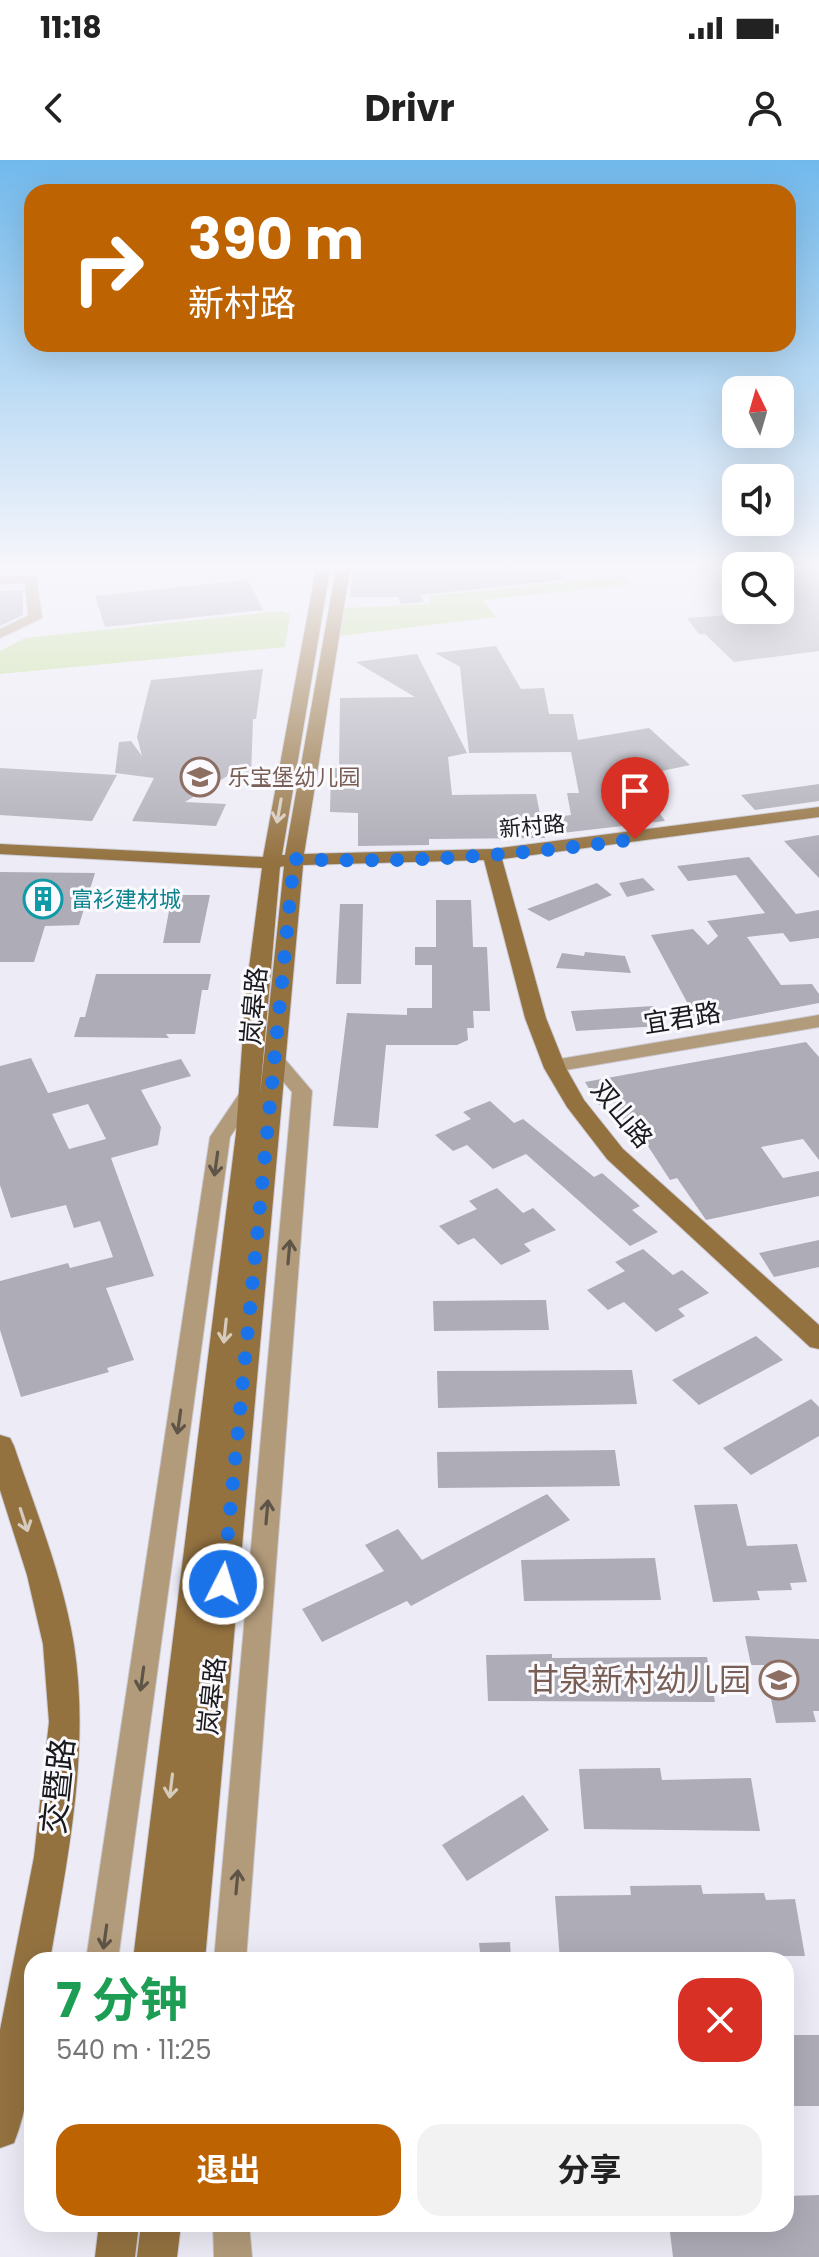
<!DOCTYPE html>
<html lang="zh">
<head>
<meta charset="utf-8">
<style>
  :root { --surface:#fff; --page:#f2f2f2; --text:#222; --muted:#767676; --accent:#bd6302 }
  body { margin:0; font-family:Poppins,"Noto Sans SC",sans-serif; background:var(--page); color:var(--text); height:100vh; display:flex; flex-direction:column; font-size:30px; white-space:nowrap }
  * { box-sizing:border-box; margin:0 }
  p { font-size:26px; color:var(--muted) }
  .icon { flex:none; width:44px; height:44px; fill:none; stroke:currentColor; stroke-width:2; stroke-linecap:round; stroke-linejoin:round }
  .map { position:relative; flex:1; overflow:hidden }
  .side { position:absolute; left:24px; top:1792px; width:770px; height:280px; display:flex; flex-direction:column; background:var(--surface); border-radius:24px; box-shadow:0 8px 32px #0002 }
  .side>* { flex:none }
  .guide { position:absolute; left:24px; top:24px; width:772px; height:168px; border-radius:24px; box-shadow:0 8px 32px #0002; background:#bd6302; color:#fff; overflow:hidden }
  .needle { width:52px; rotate:355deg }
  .buttons { position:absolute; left:722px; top:216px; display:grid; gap:16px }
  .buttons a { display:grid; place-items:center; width:72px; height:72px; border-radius:16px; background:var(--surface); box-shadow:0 8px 32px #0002; font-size:40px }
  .pin { position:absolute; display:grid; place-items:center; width:68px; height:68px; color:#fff; margin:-82px -34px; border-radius:50% 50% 50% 0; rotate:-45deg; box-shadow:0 0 8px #0007 }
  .pin .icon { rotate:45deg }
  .me { position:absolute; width:88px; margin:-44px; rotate:5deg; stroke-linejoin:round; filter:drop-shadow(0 0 6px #0008) }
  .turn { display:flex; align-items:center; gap:28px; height:168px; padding:0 32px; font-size:36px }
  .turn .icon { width:104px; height:104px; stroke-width:2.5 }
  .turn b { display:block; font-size:56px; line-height:68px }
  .round { display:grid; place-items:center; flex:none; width:84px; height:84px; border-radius:24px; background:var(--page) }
  .head { display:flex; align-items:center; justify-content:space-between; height:136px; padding:0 32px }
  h1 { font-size:48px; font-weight:700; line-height:60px; color:#1e9e55 }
  .button { display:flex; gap:16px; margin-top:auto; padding:16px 32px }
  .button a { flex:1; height:92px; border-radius:24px; background:var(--accent); color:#fff; font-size:32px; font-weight:700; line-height:92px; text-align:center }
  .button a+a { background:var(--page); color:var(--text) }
  .status { display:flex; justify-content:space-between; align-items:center; height:56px; padding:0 40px; background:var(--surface); direction:ltr }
  .status svg { height:22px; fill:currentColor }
  header { display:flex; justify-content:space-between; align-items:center; height:104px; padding:0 32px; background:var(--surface); font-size:36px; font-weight:700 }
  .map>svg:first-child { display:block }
  .green { fill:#c2de94 }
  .building { fill:#aeacb6; fill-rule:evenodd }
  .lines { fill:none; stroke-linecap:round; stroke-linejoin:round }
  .street-casing { stroke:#cbcad3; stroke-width:2 }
  .secondary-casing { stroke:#cbcad3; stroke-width:2 }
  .street { fill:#b29b7a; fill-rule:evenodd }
  .secondary { fill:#947240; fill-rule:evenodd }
  .oneway { stroke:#d6cabc }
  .oneway2 { stroke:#5e5447 }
  .route { stroke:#1a73e8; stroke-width:14; stroke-dasharray:0 25.2 }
  .labels { text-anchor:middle; stroke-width:6; stroke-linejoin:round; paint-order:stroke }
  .far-education-label { font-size:22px; fill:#785e54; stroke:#fafafe; text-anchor:start }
  .far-street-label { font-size:22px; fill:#1a1a1d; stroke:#fafafe }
  .far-culture-label { font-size:22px; fill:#0d838f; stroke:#fafafe; text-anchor:start }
  .street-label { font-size:26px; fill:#1a1a1d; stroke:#fafafe }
  .near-education-label { font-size:32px; fill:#785e54; stroke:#fafafe; text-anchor:end }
  .near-street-label { font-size:32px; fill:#1a1a1d; stroke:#fafafe }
</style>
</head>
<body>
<div class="status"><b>11:18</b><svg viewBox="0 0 49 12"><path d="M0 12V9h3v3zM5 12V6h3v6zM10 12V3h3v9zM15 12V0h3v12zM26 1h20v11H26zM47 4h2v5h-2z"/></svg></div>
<header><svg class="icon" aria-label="back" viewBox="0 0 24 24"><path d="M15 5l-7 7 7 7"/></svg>Drivr<svg class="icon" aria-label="person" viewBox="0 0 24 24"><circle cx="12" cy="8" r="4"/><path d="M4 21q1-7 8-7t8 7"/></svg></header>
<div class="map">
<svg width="819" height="2097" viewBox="0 0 819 2097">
  <rect width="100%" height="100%" fill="#edecf6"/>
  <path class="green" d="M622,416l8,9 -148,15 14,17 -156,19 4,-28 86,-4v-8z
    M281,451l9,3 -5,33 -285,27v-23l25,-13z"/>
  <path class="building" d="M561,409l1,11 -142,15 4,7 -23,2 -3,-7h-48l3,-27z
    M785,409h34v82l-85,11 -29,-28h-6l-12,-16 100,-7 -7,-7v-26l14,-1z
    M248,420l15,30 -158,17 -10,-31z
    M23,430v25l-23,11v-35z
    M496,486l25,43 23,-1 5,26h24l5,26 71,-12 41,37 -56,12 8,31 13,-2 10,15 -120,14v3l-116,1v6l-71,1v-33l-28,-1 1,-44h8l1,-70 75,-1 -59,-35 29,-4 32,-4 50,99 -19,4 4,38 84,-1 5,25 30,-4 -4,-22h12l-8,-41 -102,1 -9,-86 -25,-14z
    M263,509l-7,50h-3l-2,57 -22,-1 -44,27 41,2 -10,22 -84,-5 22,-43 -39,-5 4,-31 12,-1 11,15 -5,-19 14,-57z
    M0,608l117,7 -25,46 -92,-6z
    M819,624v17l-64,9 -14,-15z
    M819,675v43l-35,-37z
    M749,697l47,57 23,-4v28l-29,4 -7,-9 -36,4 34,48 31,-1 7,10v9l-127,24 -13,-23h9l-37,-69 42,-6 15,16 10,-9 -11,-15 58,-8 -29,-38 -48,6 -11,-15z
    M0,712l95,1 -16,52 -34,1 -11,36h-34z
    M643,718l12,12 -28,7 -8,-14z
    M597,723l15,12 -63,26 -22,-12z
    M172,735h38l-10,48h-37z
    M436,740h35l2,47h14l3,64h-17l1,17h-7l1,12 -11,5h-71l-8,83 -45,-2 14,-113 60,2v-7h25v-43h-17v-18h21z
    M340,744h23l-2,80h-25z
    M585,792l40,4 6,17 -75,-5 6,-15 22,3z
    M96,814h115l-3,16h-6l-7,44h-29l3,4 -95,-1 6,-20h5z
    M654,846l7,20 -85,5 -5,-20z
    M806,882l13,15v103l-16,-21 -42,8 22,31 36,-7v25l-113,24 -29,-42 -7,2 -26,-40 -8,1 -23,-39 -14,3 -14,-23z
    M31,898l17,35 133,-34 10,17 -50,14 20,37 -3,18 -47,13 43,118 -48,12 28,72 -27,8 2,4 -88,25 -21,-67v-49l68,-18 2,5 43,-11 -13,-36 -26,7 -8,-23 -55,13 -11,-33v-119zM88,944l18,35 -37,10 -17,-35z
    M490,941l24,22 9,-4 71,58 8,-4 38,33 -8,4 26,22 -28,14 -104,-92 -33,15 -26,-24 -14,6 -18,-16 36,-16 -8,-7z
    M497,1028l26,25 10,-5 23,22 -32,14 7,7 -30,14 -27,-27 -16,7 -19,-19 38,-17 -8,-8z
    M819,1080v27l-45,10 -15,-24z
    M643,1089l30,26 9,-5 27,23 -31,16 7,7 -29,16 -32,-30 -16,8 -21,-20 38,-19 -10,-9z
    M546,1140l3,30 -115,1 -1,-30z
    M756,1176l27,24 -84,45 -27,-25z
    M632,1210l5,34 -199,4 -1,-37z
    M811,1239l8,8v29l-68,39 -28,-27z
    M615,1290l5,36 -182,2 -1,-36z
    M547,1334l23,26 -159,86 -4,-5 -85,41 -20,-33 82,-38 -19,-26 33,-16 24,31z
    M737,1344l10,42 50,-2 10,38 -17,1 2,7 -35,1 3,9 -47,2 -19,-97z
    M655,1398l6,42 -137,1 -3,-41z
    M745,1476l74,3v72h-6l3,11 -40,1 -12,-58h-13z
    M552,1494v4l155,-1 8,45 -227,-1 -2,-46z
    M660,1608l2,12 89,-2 9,53 -176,-2 -5,-60z
    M523,1635l26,35 -82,51 -25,-36z
    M701,1725l2,9 61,-1 2,7 29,-1 10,57h-30l1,4h-66l-1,-6 -149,6 -5,-64 76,-1 -1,-9z
    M510,1782l1,18h-30l-2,-17z
    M786,1875h33v71h-33z
    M819,2035v62h-146l-4,-33h117v-28z"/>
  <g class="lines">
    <g class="street-casing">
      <path id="street" d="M0,416h36l6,42 -42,20v-9l28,-13 -3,-33 -25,1z
        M819,855v12l-265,45 -10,-6 10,-6z
        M276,895l7,2 29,34 -66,869h-32l78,-868 -26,-31z
        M248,929l10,6 -28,42 -112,823h-32l124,-823 31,-46z
        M213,2064h36l3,33h-38z"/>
    </g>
    <g class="secondary-casing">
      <path id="secondary" d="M316,409h14l-48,286h3l51,-286h14l-46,285 188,-5 327,-42v10l-317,42 44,159 20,50 18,32 39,49 196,176v24l-9,-2 -203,-188 -40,-52 -23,-39 -19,-50 -41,-158 -181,5 -98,1095h-36l5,-44 -5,44h-36l103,-827 10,-142 16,-123 -262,-14v-10l263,13zM284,706l-24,229 20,-228z
        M0,1275l10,3 4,8c22,65 49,131 60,199 16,104 -6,212 -24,315h-18c0,60 5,126 -18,183l-14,5v-118l34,-173 15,-135 -6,-78 -16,-69 -27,-85z
        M99,2064h40l-4,33h-40z
        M141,2064h40l-4,33h-40z"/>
    </g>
    <use href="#street" class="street"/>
    <use href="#secondary" class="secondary"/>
  </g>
  <defs><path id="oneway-shaft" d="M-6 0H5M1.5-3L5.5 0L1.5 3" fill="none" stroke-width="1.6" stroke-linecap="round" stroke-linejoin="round" transform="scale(2)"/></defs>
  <g class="oneway">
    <use href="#oneway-shaft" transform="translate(279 651) rotate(100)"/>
    <use href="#oneway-shaft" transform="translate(225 1171) rotate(96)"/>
    <use href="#oneway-shaft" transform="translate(24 1360) rotate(72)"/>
    <use href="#oneway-shaft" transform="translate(171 1626) rotate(97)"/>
  </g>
  <g class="oneway2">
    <use href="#oneway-shaft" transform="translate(216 1004) rotate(98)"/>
    <use href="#oneway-shaft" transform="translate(289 1092) rotate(-85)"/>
    <use href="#oneway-shaft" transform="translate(179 1262) rotate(98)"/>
    <use href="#oneway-shaft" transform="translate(267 1352) rotate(-85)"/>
    <use href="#oneway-shaft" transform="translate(142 1519) rotate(98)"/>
    <use href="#oneway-shaft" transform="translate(237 1722) rotate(-85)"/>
    <use href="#oneway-shaft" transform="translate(105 1777) rotate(98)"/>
  </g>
  <linearGradient id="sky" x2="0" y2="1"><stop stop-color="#71b9ec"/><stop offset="0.58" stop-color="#f7f6fb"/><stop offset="1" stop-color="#f7f6fb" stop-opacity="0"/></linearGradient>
  <rect width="819" height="702" fill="url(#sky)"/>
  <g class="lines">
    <path class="route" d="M223,1424l71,-725c113,5 229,-4 341,-20"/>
  </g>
  <defs>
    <g id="school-ring" transform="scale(2)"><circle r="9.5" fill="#fafafe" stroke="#8d6e63" stroke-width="1.5"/><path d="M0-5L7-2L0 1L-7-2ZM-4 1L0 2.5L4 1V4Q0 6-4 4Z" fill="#8d6e63"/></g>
    <g id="building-ring" transform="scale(2)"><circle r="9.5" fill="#fafafe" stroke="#0f9aa8" stroke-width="1.5"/><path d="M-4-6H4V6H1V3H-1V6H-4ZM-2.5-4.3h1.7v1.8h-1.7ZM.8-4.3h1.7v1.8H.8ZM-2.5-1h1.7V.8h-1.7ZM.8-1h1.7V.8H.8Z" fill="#0f9aa8"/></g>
  </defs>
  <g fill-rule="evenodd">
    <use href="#school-ring" x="200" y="617"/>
    <use href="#building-ring" x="43" y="739"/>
    <use href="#school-ring" x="779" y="1520"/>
  </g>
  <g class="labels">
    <g class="far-education-label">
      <text x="228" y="625">乐宝堡幼儿园</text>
    </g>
    <g class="far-street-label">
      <text transform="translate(532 666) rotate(-5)" y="8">新村路</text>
    </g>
    <g class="far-culture-label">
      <text x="71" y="747">富衫建材城</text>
    </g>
    <g class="street-label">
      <text transform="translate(254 846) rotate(-85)" y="9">岚皋路</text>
      <text transform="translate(682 858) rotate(-9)" y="9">宜君路</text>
      <text transform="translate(622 954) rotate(50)" y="9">双山路</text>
      <text transform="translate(212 1536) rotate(-84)" y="9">岚皋路</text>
    </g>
    <g class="near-education-label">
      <text x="751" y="1531">甘泉新村幼儿园</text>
    </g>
    <g class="near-street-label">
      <text transform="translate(58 1626) rotate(-84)" y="11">交暨路</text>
    </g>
  </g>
</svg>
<div class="buttons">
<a><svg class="needle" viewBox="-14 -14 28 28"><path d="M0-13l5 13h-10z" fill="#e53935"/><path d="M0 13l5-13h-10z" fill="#767676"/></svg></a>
<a><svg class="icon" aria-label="sound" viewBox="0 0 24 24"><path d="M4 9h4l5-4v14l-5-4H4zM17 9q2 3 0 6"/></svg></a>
<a><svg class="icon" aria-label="search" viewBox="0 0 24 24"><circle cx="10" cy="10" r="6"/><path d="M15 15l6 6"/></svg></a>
</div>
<div class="pin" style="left:635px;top:679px;background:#d93025"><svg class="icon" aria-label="arrive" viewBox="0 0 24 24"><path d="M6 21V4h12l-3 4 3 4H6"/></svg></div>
<svg class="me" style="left:223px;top:1424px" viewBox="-20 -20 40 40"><circle r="17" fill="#1a73e8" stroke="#fff" stroke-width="3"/><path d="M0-11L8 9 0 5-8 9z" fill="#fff"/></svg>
<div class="guide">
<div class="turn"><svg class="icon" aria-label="right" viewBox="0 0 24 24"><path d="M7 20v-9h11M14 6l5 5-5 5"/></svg><div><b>390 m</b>新村路</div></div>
</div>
<section class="side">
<div class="head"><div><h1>7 分钟</h1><p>540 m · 11:25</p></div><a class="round" style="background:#d93025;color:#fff"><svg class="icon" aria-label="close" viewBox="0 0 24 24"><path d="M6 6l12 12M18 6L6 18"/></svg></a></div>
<div class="button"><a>退出</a><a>分享</a></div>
</section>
</div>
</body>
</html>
